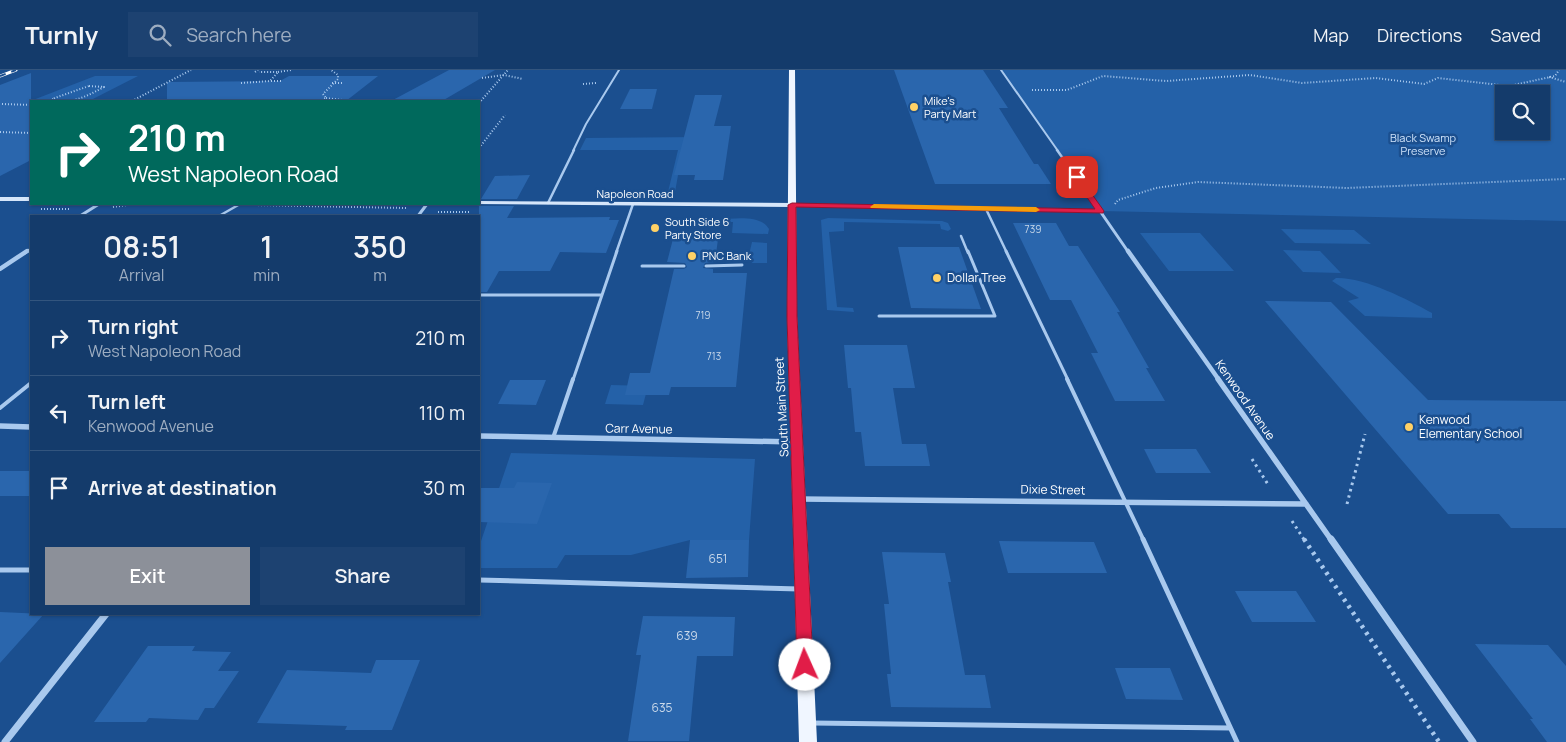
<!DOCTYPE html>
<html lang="en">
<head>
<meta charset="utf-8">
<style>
  :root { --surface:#143b6b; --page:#1d4271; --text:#f1f3f6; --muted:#9dadc1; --line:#33557e; --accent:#8c9099 }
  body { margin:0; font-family:Manrope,sans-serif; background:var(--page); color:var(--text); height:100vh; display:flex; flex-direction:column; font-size:19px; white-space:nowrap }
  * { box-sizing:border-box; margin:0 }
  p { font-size:16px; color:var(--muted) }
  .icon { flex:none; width:28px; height:28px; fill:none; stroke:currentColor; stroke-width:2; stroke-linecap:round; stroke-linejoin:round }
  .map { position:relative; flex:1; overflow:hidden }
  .sheet { position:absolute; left:30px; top:145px; width:450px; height:400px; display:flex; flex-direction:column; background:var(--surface); border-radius:0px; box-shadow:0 1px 4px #0004,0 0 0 1px var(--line) }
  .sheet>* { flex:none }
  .guide { position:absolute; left:30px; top:30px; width:450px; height:105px; border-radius:0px; box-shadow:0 1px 4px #0004,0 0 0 1px var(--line); background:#00695c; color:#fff; overflow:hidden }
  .tools { position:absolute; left:1495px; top:15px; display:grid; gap:10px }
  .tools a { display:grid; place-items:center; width:55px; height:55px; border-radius:0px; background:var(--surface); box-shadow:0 1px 4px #0004,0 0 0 1px var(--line); font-size:25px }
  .pin { position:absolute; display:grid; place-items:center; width:42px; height:42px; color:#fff; margin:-21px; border-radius:10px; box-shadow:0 2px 8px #0006 }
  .me { position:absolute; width:55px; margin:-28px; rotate:358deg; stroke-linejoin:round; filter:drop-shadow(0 0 4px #0008) }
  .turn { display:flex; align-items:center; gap:18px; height:105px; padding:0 15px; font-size:22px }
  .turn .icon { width:65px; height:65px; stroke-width:2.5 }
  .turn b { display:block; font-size:35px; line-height:42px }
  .eta { display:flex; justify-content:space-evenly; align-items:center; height:85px; text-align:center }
  .eta b { font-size:30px; font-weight:600; line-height:35px }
  .action { display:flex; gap:10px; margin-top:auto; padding:10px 15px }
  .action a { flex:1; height:58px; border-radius:0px; background:var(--accent); color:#fff; font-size:20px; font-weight:600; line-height:58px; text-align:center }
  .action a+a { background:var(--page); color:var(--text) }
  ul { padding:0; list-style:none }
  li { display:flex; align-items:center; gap:15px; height:75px; padding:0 15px; border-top:1px solid var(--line) }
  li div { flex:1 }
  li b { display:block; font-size:19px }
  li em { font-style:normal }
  header { display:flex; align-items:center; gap:30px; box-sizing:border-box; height:70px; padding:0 25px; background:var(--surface); border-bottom:1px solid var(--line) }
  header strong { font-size:24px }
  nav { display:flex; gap:28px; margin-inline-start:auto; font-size:18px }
  .search { width:350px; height:45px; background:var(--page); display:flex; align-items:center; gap:12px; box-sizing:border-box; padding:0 18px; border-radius:0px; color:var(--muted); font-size:19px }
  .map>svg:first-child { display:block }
  .green { fill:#2461a8; fill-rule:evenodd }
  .building { fill:#2a66ad }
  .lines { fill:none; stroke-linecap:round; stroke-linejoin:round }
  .path-far2 { stroke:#a9c9ee; stroke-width:2; stroke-dasharray:1 2; stroke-linecap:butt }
  .path-far1 { stroke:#a9c9ee; stroke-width:3; stroke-dasharray:2.5 4; stroke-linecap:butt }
  .path { stroke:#a9c9ee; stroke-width:4.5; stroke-dasharray:3 5; stroke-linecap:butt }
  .lane-far4 { stroke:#a9c9ee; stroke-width:2 }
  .lane-far3 { stroke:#a9c9ee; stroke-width:2.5 }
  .lane-far2 { stroke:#a9c9ee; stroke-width:3 }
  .lane-far1 { stroke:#a9c9ee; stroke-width:4 }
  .lane { stroke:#a9c9ee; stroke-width:5 }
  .street-far3 { stroke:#a9c9ee; stroke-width:3 }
  .street-far2 { stroke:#a9c9ee; stroke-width:4.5 }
  .street-far1 { stroke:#a9c9ee; stroke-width:5.5 }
  .street { stroke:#a9c9ee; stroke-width:7 }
  .secondary { fill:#d6e6fa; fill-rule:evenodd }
  .primary { fill:#f0f6ff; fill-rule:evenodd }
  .rail-casing { stroke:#fff; stroke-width:3 }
  .rail { stroke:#1b4f8f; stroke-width:2; stroke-dasharray:6; stroke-linecap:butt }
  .route { fill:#e11d48; stroke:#92132f }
  .slow { fill:#f59e0b }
  .poi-dot { fill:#ffd166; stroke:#1b4f8f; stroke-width:2 }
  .labels { text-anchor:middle; stroke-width:5; stroke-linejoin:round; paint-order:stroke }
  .number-label { font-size:10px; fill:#cad9ea }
  .far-poi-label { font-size:11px; fill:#fff; stroke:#1b4f8f; text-anchor:start }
  .far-park-label { font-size:11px; fill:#cfe3fa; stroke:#1b4f8f }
  .far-street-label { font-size:11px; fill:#fff; stroke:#1b4f8f }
  .poi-label { font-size:12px; fill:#fff; stroke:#1b4f8f; text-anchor:start }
  .street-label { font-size:12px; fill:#fff; stroke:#1b4f8f }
  .near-number-label { font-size:12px; fill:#cad9ea }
</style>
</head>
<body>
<header>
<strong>Turnly</strong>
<div class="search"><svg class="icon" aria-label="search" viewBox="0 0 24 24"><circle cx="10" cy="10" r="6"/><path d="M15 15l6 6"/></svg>Search here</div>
<nav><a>Map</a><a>Directions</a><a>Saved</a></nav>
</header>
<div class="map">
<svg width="1566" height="672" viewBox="0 0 1566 672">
  <rect width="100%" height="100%" fill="#1b4f8f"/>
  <path class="green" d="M1001,0h565v151l-465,-10zM1504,24h37v37h-37z
    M95,6h43l-49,25h-58v12l-29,-1z
    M702,67l-22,27 -5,28h-7l10,-42h-98l6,-12z
    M828,148l114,3 6,2 3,6 -3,2 -7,-2 -1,-5 -96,-2v9l-15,1 8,75 16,1 1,4 -27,-2 -6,-90z
    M719,149c16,0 41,-5 50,10l-1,5 -36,-1 1,-11h-14z
    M1281,159l73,1 17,14 -76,-1z
    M1140,163h60l34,38h-65z
    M752,172l15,1v20h-15l-3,-8z
    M1283,180l37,1 21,22 -38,-1z
    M1336,208c28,-1 71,21 96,35v5l-67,-2 -17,-15 11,-3 -27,-17z
    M611,315l37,1 -5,19 -38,-1z
    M511,383l244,6 -6,81h-59l-59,15h-66l-8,13h-78v-21z"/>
  <path class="building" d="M449,0h46l-53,31h-51z
    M894,0h89l25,38h-9l35,56h4l13,20h-116z
    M31,3v87l-31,16v-91z
    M289,6h89l-32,25h-179v-19l113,-1z
    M630,19h27l-5,20h-32z
    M695,25h27l-8,31h17l-8,54h-29l1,-5h-21z
    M530,105l-13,24h-36l14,-23z
    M479,136h35l-7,12 103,-1 -1,3h10l-13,33 -46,-1 -10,19h-51l-12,21h-8z
    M1013,153h43l13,23h9l42,66h-3l32,56h-3l19,33h-50l-24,-48h7l-27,-53h-21z
    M673,169h45l-3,23 -10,1 -2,5 10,1v4h34l-11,114h-65l-2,8h-44l5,-22h20l24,-104h10l3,-2 -2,-4 -18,-1z
    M898,177h61l22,62 -70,-1z
    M1265,231l66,1 97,98 138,1v127h-55l-12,-14h-51z
    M844,275h63l8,43h-22l9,56h24l4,22h-65l-4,-34h-6l-4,-44h-3z
    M510,310h36l-10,25 -38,-1z
    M1144,379h52l15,24h-55z
    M0,401h31v25h-31z
    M517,412l35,1 -15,41 -58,-2v-34h35z
    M690,470h59l-1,37 -62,1z
    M999,471l95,1 13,31h-99z
    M882,482l63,1 6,29h-3l17,93h20l6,33 -100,-1 -4,-33h4l-7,-70h5z
    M1235,521h61l20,31h-64z
    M0,542l44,2 -44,49z
    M643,546l92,1 -2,39h-36l-8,85h-61l13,-86h-5z
    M1475,574l73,1 18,21v76h-19l-17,-23h3z
    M148,576h47l-3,5 39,1 -13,19h21l-25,37h-9l-7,12 -49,-2 -3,4h-52z
    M376,590h44l-28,70h-47l2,-4 -90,-3 30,-53 84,3z
    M1115,598h55l13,32 -57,-1z"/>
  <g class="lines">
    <path class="path-far2" d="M255,2l3,-2
      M278,2l13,-2
      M1549,7l17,5
      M482,8l22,-3 19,4
      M271,11h10
      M241,13l29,-2 8,-9h-19
      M332,13h10
      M583,14l13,-1
      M89,16l15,1c-17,9 -33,18 -52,12z
      M1032,20h35l36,-14 63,5 84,-6 52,8 74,-5 48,6 14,-6 71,8 46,-10 4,-6
      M326,28l16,2 -9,1
      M132,31l59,-31
      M322,31l4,-3 -3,-4 15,-15v-4l-7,-5
      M479,33l29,-33
      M2,34l29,1
      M0,62l31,1
      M479,78l26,-33
      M1115,134l3,-4 38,-12 42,-6 149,6 219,-9
      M252,135l154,3
      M113,137l21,-3 75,1
      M41,139h28
      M438,142h31"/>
    <path class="path-far1" d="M1252,389l17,27
      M1347,434l18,-70
      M1292,451l13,20"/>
    <path class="path" d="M1304,469l135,203"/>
    <path class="lane-far4" d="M1001,0l57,81
      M573,81l13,-27 33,-54"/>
    <path class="lane-far3" d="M1057,80l43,61
      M548,133l26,-53
      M986,139l21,44
      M219,146l21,-12
      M961,166l7,17
      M616,183l17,-49"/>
    <path class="lane-far2" d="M1006,181l62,129
      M642,196h42
      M706,196l36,-1
      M479,225h122
      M879,246h116l-27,-65
      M573,310l44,-129"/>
    <path class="lane-far1" d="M1067,309l77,162
      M0,338l31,-25
      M553,368l20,-59"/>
    <path class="lane" d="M1143,469l94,203
      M0,500h31
      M479,510l320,9
      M812,653l418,5"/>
    <path class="street-far3" d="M792,135l308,6 29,42
      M80,146l19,-12
      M418,146l9,-12
      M25,183l6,-4"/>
    <path class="street-far2" d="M1128,181l91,129
      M0,199l27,-18"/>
    <path class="street-far1" d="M1218,309l114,162
      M0,356l31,1
      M479,366l317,6
      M800,429l506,5"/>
    <path class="street" d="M1331,469l142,203
      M5,672l101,-128"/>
    <path class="secondary" d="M0,127h31v4h-31z
      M479,131l313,2 3,2 -3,2 -315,-3h2z"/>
    <path class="primary" d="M789,0h6l2,246 20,426h-18l-12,-426z"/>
    <g class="rail-casing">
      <path id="rail" d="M0,6l16,-6"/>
    </g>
    <use href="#rail" class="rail"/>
  </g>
  <path class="route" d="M1074,106h5l25,35 -1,2 -307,-6 1,109 16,349 -2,5 -6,2 -6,-2 -2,-5 -10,-349 1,-111 4,-2 303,6 -22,-32z"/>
  <path class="slow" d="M874,134l162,3 4,3 -4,2 -165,-4 -1,-1z"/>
  <g class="poi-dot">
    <circle cx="914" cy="37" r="5"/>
    <circle cx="655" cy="158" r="5"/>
    <circle cx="692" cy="186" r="5"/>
    <circle cx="937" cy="208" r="5"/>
    <circle cx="1409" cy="357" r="5"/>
  </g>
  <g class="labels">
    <g class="number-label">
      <text x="1033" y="163">739</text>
      <text x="703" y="249">719</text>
      <text x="714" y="290">713</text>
    </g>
    <g class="far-poi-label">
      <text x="924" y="35">Mike's<tspan x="924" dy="13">Party Mart</tspan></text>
      <text x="665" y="156">South Side 6<tspan x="665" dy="13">Party Store</tspan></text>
      <text x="702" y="190">PNC Bank</text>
    </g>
    <g class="far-park-label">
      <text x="1423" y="72">Black Swamp<tspan x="1423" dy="13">Preserve</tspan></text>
    </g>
    <g class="far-street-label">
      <text x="635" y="128">Napoleon Road</text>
    </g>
    <g class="poi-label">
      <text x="947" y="212">Dollar Tree</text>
      <text x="1419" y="354">Kenwood<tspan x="1419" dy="14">Elementary School</tspan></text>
    </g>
    <g class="street-label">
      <text transform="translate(1245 330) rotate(55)" y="4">Kenwood Avenue</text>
      <text transform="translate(782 337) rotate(-93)" y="4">South Main Street</text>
      <text transform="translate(639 359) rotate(1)" y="4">Carr Avenue</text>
      <text transform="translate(1053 420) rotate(1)" y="4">Dixie Street</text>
    </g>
    <g class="near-number-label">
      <text x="718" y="493">651</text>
      <text x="687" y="570">639</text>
      <text x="662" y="642">635</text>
    </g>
  </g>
</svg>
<div class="tools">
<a><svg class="icon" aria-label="search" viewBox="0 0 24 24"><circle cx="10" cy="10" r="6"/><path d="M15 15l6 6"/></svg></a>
</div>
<div class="pin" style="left:1077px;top:107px;background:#d93025"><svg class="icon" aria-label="arrive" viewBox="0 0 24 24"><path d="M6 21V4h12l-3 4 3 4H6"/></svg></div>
<svg class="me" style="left:805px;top:595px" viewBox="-20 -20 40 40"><circle r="19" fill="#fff"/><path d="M0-13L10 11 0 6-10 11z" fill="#e11d48"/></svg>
<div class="guide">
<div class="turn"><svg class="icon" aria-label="right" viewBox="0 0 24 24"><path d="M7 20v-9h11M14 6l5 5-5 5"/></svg><div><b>210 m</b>West Napoleon Road</div></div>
</div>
<section class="sheet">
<div class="eta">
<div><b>08:51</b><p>Arrival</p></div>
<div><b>1</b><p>min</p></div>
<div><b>350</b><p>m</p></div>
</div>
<ul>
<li><svg class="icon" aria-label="right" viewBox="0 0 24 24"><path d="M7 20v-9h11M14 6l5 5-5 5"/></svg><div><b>Turn right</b><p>West Napoleon Road</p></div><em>210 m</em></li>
<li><svg class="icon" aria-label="left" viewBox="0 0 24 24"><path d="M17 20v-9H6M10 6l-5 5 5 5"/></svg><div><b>Turn left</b><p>Kenwood Avenue</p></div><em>110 m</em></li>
<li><svg class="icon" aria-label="arrive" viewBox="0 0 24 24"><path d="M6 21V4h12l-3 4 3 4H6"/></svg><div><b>Arrive at destination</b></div><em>30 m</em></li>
</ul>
<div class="action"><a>Exit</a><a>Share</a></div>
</section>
</div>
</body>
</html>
